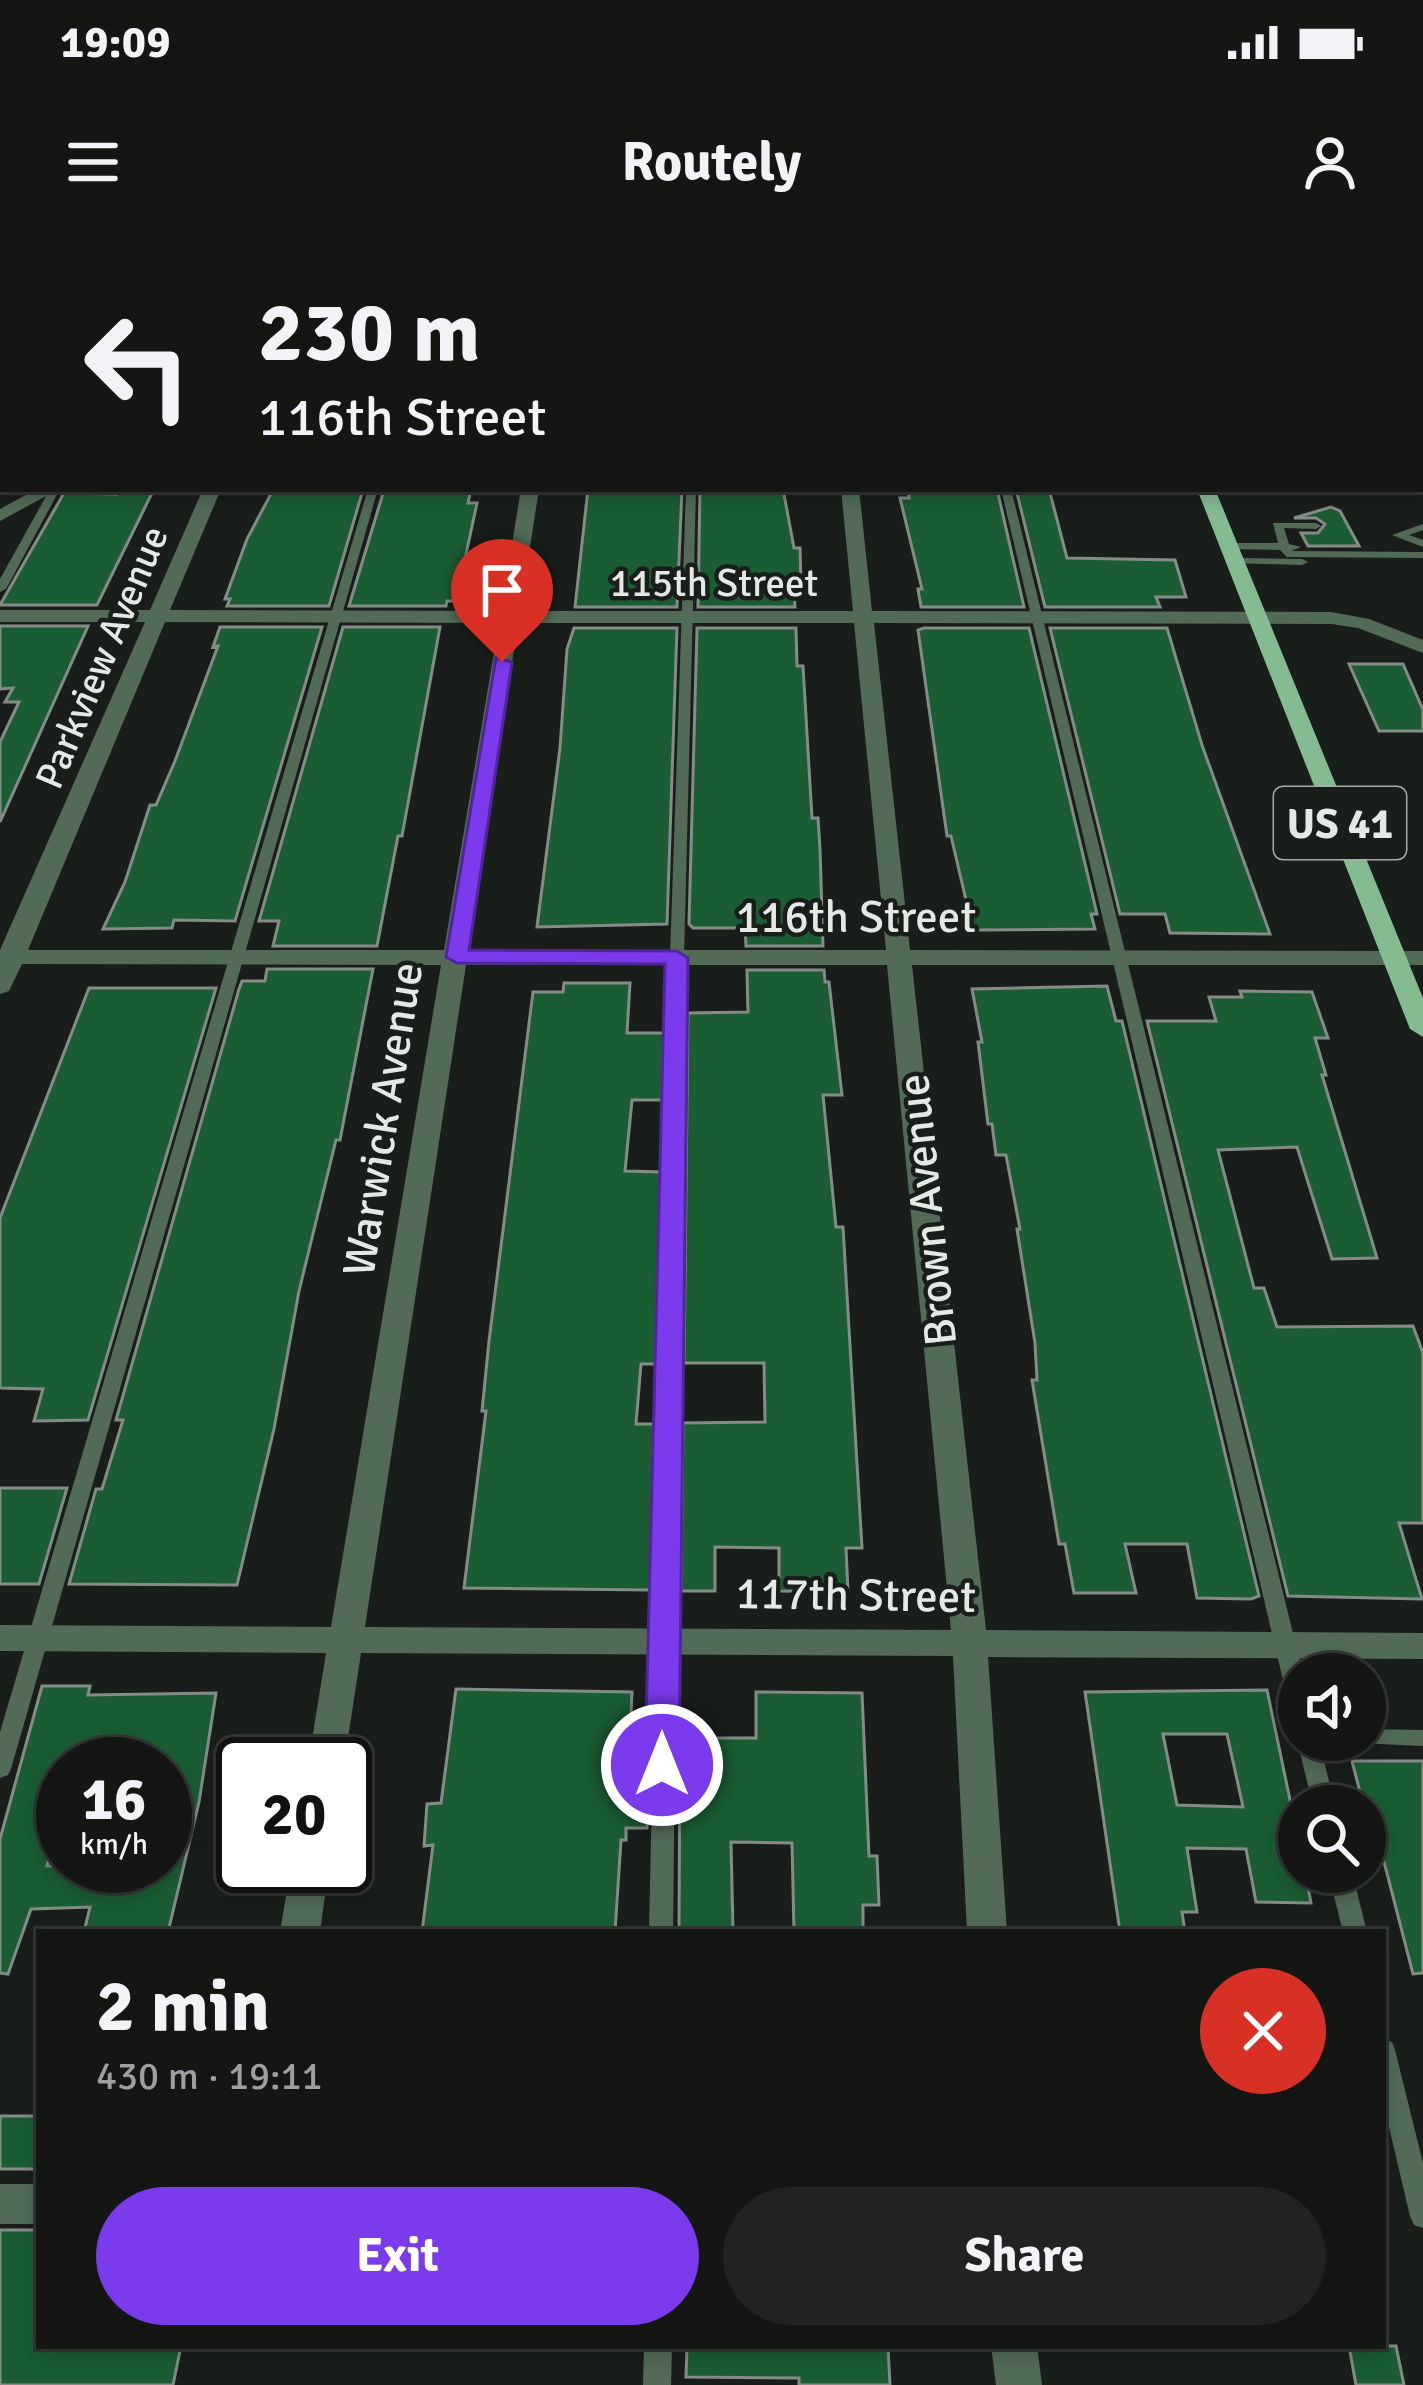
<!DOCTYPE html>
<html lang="en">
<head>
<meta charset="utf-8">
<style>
  :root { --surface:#141614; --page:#212322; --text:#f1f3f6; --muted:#9d9fa0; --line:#333534; --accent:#7c3aed }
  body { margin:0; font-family:Signika,sans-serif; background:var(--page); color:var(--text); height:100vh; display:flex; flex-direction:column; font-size:45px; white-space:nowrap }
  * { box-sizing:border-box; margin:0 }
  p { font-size:39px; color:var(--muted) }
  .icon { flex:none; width:66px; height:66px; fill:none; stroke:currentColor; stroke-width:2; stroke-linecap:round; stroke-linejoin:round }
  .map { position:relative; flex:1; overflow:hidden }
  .side { position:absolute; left:36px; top:1689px; width:1350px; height:420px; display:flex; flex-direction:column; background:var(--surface); border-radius:0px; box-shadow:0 6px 18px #0003,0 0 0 3px var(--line) }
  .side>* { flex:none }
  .banner { position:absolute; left:0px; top:0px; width:1425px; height:252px; box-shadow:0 6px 18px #0003,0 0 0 3px var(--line); background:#141614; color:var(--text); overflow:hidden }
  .fabs { position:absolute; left:1278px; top:1413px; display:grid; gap:24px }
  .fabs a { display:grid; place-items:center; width:108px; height:108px; border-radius:50%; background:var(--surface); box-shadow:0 6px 18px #0003,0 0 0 3px var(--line); font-size:60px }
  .speed { position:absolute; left:36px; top:1497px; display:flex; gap:24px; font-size:60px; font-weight:700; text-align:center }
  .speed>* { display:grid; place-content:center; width:156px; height:156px; border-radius:50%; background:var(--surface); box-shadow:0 6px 18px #0003,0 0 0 3px var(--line); line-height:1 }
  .speed small { font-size:30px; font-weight:400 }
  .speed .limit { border:6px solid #111; border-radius:18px; background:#fff; color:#111 }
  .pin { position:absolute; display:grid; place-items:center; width:102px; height:102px; color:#fff; margin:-123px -51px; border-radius:50% 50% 50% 0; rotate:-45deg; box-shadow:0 0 12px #0007 }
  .pin .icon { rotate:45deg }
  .me { position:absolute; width:132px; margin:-66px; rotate:0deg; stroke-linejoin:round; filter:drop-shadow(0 0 9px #0008) }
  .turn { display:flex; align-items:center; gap:42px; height:252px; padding:0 60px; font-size:54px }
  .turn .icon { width:156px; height:156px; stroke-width:2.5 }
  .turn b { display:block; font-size:84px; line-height:102px }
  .round { display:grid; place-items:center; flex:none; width:126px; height:126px; border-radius:63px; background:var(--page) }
  .head { display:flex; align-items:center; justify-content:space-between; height:204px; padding:0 60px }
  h1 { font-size:72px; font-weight:700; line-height:90px }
  .primary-button { display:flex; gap:24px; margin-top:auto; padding:24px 60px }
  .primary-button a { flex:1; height:138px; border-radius:72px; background:var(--accent); color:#fff; font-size:48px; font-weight:700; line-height:138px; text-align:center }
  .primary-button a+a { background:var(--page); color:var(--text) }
  .status { display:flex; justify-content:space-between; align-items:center; height:84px; padding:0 60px; background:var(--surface); direction:ltr }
  .status svg { height:33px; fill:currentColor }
  header { display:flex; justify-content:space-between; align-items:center; height:156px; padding:0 60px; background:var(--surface); font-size:54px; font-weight:700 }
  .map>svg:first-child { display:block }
  .building { fill:#1a5d32; stroke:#858b86; stroke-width:3; fill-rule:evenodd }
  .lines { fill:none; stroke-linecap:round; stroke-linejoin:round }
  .path { stroke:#6a6e6b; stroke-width:3; stroke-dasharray:1.5 4.5; stroke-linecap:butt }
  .service { fill:#516b57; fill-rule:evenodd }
  .minor { fill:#516b57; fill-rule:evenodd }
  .tertiary { fill:#516b57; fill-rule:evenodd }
  .primary { fill:#84bb91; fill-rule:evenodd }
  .route { fill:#7c3aed; stroke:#51269a; stroke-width:3 }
  .labels { text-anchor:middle; stroke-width:9; stroke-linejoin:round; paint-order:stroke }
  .far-street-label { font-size:39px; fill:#e5e8e5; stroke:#1a1e1b }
  .shield { fill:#1a1e1b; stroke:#a8aba8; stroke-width:3 }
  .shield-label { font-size:42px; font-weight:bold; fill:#e5e8e5 }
  .street-label { font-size:45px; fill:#e5e8e5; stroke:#1a1e1b }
</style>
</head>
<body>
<div class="status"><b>19:09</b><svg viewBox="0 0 49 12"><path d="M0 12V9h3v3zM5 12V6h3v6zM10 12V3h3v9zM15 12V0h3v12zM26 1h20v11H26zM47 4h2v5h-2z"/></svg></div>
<header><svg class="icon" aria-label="menu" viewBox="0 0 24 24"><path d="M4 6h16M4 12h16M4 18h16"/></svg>Routely<svg class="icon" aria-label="person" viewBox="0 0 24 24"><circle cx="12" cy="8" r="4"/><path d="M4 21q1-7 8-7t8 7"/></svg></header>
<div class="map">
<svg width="1423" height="2145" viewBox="0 0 1423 2145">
  <rect width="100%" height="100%" fill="#1a1e1b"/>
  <path class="building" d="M120,249h34l-57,116h-97l64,-112 53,1z
    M471,249l-3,14h9l-21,98h-9l-1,5h-97l35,-116z
    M588,249h94l-5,118h-102z
    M700,249h83l11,59h6l1,37h-7l1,22h-97z
    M908,249h89l27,118h-103l-3,-18h4l-22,-91h9z
    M1016,249h33l18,69 108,2 11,37h-30l4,10h-115z
    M273,250l89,3 -33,113h-102l3,-7h-5l22,-60z
    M1331,267l9,4 19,35h-51l-7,-13h17l7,-9 -9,-6h-22z
    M0,386h88l-88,196v-80l19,-40h-14l8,-14 -13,1z
    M220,387h102l-87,294 -61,-1 -2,8 -69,1 22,-47 25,-77h6l19,-44 43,-115 -5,1z
    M343,387h97l-38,209h-4l-21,110h-104l6,-25h-20z
    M574,388h103l-10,296 -130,3 23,-179 7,-99z
    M697,388h99l1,38h6l9,152h6l2,31 3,97h-77l-1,-18h-52l-4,-4z
    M924,388h105l68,286h-6l4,15 -122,1 -22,-94h-4l-29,-206z
    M1050,388h117l35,117 68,189 -100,-1 -5,-19h-45z
    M1349,424h54l20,46v21h-44z
    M267,729h106l-33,171h-4l-37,151 -25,138 -37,156 -168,-1 27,-95h6l21,-69h-7l123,-431 3,-8h23z
    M747,730h77l1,12h4l13,113h-19l13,132h7l19,321h-16l2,44 -69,-1v-43l-64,-1v44h-34l2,-168 82,-1 -1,-59h-80l4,-350 60,-1z
    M564,743h66l-3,50h37l-2,67h-30l-7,71 36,1 -4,192h-16l-5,60h19l-3,166 -188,-2 22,-177h-4l7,-70 44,-349h30z
    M1107,746l9,35h6l137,575 -8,3 -54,-1 -10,-54h-62l11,49h-62l-9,-49h-6l-27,-164h5l-2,-37 -18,-114h3l-14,-74h-10l-4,-31h-4l-10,-82h4l-10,-53z
    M89,748h127l-128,432 -54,1 9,-32 -43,-1v-170z
    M1240,751l72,1 16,46h-13l11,37h-4l55,183 -45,1 -35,-112 -79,3 36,138h10l13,39 136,-1 10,27v170h-24l23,76 -134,-3 -141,-575h69l-7,-24h33z
    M0,1248h67l-28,96h-39z
    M42,1446h48l-2,9 128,-2 -17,109 -31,130h-84l6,-25 -59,2 -23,65 -8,-1v-134zM63,1524h102v102h-118l16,-67z
    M456,1449l176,3 -2,46h19l-2,90h-21v12h-5l-6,92h-193l11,-87 -9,1 3,-42 14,-1z
    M1267,1450l32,153v29h6l6,31 -55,-1 -10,-53 -59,-1 10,64h-15l3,20h-65l-35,-240zM1163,1494h64l16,73 -66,-2z
    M756,1452l106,1 7,163h8l2,49h-16v27h-69l-2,-89 -61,-1 2,90h-54l1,-194h76z
    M1352,1521h71v212l-10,1 -46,-178h-6z
    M0,1876h39v53h-39z
    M0,1990h39v116h142l-8,39h-173z
    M687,2106h201l2,39h-91v-7l-113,-1z
    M1349,2106h47l8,39h-48z"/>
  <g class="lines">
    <path class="path" d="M159,3l5,-3"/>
    <path class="service" d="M540,0h8v3h-8z
      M1235,0h8l2,3h-8z
      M1422,159h1v7h-1z
      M1422,207h1v6h-1z
      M50,249h10l-54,100 -6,3v-13z
      M368,249h10l-367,1280 -3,6 -8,3v-46z
      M686,249h10l-12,468 -11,975h-24l21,-975z
      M1001,249h10l292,1185h-4v35l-8,-2 -3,-6z
      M1201,249h84l-5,3h-74z
      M1273,283h43l5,3 -5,3 -32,-1 5,16 12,3 -10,4 132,1v6l-136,-1 -7,-7 -52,-1 -6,-3 6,-3h50z
      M1423,284v6l-14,5 14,5v7l-31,-12z
      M1235,318l67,1 6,3 -6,3 -71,-2v-4z
      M1365,1489l58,1v16l-66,-3 -1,-3h9z
      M1299,1496v4h20l16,66h-22l-16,-66z
      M1328,1632h24l15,60h-24z
      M1383,1799l9,3 3,8 28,113v65l-9,-3 -4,-9 -27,-114z
      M644,2106h28l-1,39h-28z"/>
    <path class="minor" d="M1359,0h14l2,3h-14z
      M1422,77l1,1v11l-1,-1z
      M1422,140h1v10h-1z
      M37,249h22l-59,32v-12z
      M203,249h18l-51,121 331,1 20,-122h18l-19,122h333l-12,-122h18l13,122 459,1 38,7 54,21v13l-65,-25 -27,-4 -457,-1 36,327 513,1v14h-511l74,665 437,3v26l-435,-2 19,275h-40l-14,-276 -592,-3 -17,111h-36l18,-111 -326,-2v-26l331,2 110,-662 -419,-1 -13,27 -9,3v-44l145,-328h-145v-12h150zM165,382l334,1 -55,327h-416zM518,383h336l32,327h-417zM466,725h421l64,665 -586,-3z
      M291,1626h38l-9,66h-40z
      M0,1944h39v40h-39z
      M991,2106h46l5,39h-46z"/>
    <path class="tertiary" d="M1099,0h14l1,3h-14z"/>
    <path class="primary" d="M750,0h21l2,3h-21z
      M806,0h20l2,3h-20z
      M1422,228h1v11h-1z
      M1197,249h18l208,509v39l-13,-8z"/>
  </g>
  <path class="route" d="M496,418l16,4 -43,288 208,1 11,7 -9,807 -5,10 -12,3 -12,-3 -5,-10 20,-801 -208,-1 -11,-6z"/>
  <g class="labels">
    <g class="far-street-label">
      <text x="714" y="356">115th Street</text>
      <text transform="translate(101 417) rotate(-67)" y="14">Parkview Avenue</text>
    </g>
    <rect class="shield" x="1274" y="547" width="132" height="72" rx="9"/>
    <g class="shield-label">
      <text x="1340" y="598">US 41</text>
    </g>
    <g class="street-label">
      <text x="856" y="692">116th Street</text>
      <text transform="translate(382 879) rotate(-81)" y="16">Warwick Avenue</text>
      <text transform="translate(926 970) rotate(-96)" y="16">Brown Avenue</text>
      <text transform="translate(856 1354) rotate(1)" y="16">117th Street</text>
    </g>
  </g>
</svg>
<div class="fabs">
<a><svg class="icon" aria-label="sound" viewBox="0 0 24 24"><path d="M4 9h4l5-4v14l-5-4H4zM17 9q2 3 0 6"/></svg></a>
<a><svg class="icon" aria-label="search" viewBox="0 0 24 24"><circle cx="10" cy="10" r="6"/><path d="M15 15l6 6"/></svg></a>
</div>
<div class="speed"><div>16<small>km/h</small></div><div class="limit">20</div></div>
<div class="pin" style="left:502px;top:422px;background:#d93025"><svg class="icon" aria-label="arrive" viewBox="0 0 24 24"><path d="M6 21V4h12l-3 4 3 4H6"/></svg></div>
<svg class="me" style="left:662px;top:1525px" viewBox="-20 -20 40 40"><circle r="17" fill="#7c3aed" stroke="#fff" stroke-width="3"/><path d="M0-11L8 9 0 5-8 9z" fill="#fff"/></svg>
<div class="banner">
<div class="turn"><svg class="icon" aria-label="left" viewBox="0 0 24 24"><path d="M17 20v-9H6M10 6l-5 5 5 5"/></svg><div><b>230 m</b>116th Street</div></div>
</div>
<section class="side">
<div class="head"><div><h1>2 min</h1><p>430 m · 19:11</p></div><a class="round" style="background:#d93025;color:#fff"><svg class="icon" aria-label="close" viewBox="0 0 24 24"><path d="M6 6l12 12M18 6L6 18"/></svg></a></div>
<div class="primary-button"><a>Exit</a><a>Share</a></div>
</section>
</div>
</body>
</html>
